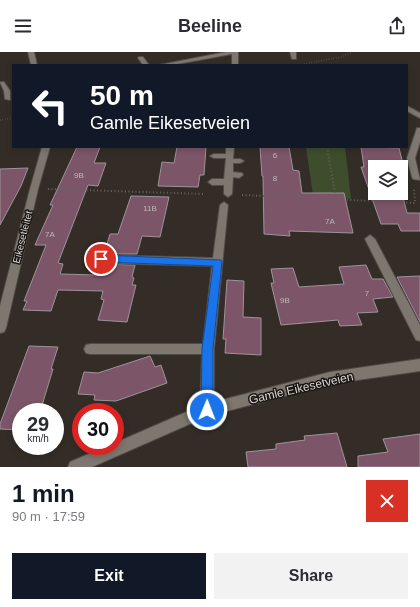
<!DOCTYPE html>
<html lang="en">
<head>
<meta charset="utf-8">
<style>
  :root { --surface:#fff; --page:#f2f2f3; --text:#2b2b33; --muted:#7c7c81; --accent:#111827 }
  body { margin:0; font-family:Helvetica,sans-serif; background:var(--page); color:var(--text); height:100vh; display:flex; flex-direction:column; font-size:15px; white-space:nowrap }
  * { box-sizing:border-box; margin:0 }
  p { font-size:13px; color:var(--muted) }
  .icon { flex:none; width:22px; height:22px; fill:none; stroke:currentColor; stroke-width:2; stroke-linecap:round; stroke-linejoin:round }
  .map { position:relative; height:415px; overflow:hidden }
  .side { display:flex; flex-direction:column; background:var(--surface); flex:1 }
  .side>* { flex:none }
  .hud { position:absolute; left:12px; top:12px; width:396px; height:84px; border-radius:0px; box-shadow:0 2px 6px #0003; background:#111827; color:#fff; overflow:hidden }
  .controls { position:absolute; left:368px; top:108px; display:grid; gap:8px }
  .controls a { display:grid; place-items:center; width:40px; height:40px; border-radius:0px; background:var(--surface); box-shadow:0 2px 6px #0003; font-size:20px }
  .speed { position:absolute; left:12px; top:351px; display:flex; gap:8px; font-size:20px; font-weight:700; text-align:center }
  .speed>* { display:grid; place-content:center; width:52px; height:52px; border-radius:50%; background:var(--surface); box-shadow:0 2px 6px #0003; line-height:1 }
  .speed small { font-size:10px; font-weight:400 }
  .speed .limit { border:6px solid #d22; background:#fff; color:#111 }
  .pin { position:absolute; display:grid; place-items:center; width:34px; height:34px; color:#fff; margin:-17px; border:2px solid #fff; border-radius:50%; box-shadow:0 1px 4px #0007 }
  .me { position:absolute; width:44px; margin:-22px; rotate:1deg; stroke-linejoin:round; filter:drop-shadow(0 0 3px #0008) }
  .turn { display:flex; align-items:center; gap:14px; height:84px; padding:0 12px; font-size:18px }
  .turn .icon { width:52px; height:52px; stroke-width:2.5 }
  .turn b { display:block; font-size:28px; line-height:34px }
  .round { display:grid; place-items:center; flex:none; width:42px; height:42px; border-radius:0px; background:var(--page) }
  .summary { display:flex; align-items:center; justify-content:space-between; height:68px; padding:0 12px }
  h1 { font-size:24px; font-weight:800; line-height:30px; color:var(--accent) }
  .primary-button { display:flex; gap:8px; margin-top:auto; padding:8px 12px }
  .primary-button a { flex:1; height:46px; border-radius:0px; background:var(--accent); color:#fff; font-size:16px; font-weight:800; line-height:46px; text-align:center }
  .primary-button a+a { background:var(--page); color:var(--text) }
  header { display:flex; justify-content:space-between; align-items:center; height:52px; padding:0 12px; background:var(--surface); font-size:18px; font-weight:800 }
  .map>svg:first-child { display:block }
  .green { fill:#3e4e2d }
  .building { fill:#7c5668; stroke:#9e9398 }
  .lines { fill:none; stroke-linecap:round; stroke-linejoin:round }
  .minor-casing { stroke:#504c46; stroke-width:2 }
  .path-far1 { stroke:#68625c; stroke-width:1.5; stroke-dasharray:0.5 2; stroke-linecap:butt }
  .path { stroke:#68625c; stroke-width:2; stroke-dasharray:1 2.5; stroke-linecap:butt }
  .minor { fill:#7e776f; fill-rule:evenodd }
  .route { fill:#1a73e8; stroke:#114b97 }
  .labels { text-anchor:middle; stroke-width:3; stroke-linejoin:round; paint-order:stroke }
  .number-label { font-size:8px; fill:#c2b6b8 }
  .street-label { font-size:10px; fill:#dad6d2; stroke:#191613 }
  .near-street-label { font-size:12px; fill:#dad6d2; stroke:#191613 }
</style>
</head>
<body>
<header><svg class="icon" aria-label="menu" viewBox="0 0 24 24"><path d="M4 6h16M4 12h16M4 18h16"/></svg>Beeline<svg class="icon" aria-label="share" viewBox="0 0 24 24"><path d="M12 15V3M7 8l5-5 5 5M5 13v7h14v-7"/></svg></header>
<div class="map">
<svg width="420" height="415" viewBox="0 0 420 415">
  <rect width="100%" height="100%" fill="#342d27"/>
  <path class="green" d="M306,95h39l6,52 -38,-4z"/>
  <path class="building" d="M77,95h23l-6,16h12l-8,23 -10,-1 -30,78 5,1 -3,10 37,1 4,-11 34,1 -3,12 2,1 -2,7h4l-9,37 -29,-2 6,-20 -3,-1 2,-8 -45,-1 -7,21 -28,-1 4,-9h-3l22,-56h-11l18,-40h-3z
    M177,95h29l-2,28h-4l-2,12 -40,-1 4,-24 12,1z
    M260,95h29l4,23 6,1 3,22h42l9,40 -64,-2 1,5 -26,-2 -1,-58h-1z
    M361,95l38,1 6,24h-4v-5h-26v26h26v-4l6,24h13v18h-19l-3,-7h-17l-20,-57h3z
    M28,116l-7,18 -21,39v-56z
    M131,144l38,1 -9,40 -18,-1 -5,18h-33l6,-20h8z
    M366,213l6,14h11l10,18 -20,2 5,13 -21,1 5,12 -22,1 -2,-6 -57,5 -10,-42h3l-3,-14 22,-1 6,19 45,-3 -5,-17z
    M420,224v46l-23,-45z
    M227,228l17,1 -1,36 18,1v37l-36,-2 1,-14h-3z
    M29,294l29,1 -7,22h2l-13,43h-19v18l-21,-1v-5z
    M150,304l5,11 6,-2 6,18 -51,18 -22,-1 1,-5 -17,-1 6,-22 14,1z
    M337,381l10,34h-99l-2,-15 30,-3v-5l29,-4 -1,-4z
    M420,382v33h-62v-11l30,-4 -5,-13z"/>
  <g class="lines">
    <g class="minor-casing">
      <path id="minor" d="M28,0h6l3,13h-6z
        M226,0h12v13h-6v-11l-60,11h-13z
        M290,0h6v7h-4z
        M139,5h4l6,8h-6l-5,-7z
        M0,30h4l6,9v9l-5,-1 -1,-8z
        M407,54l13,7v5l-13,-7z
        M417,76h3v14l-5,16 5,22 -7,-1 -1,-2 -5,-19z
        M42,95h8l-12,42 -32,139 -2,4 -4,1v-27l30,-117z
        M226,95h8l-1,12h7l4,2 -4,2h-7v9l9,1 1,2 -4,3 -6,-1 -1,17 -4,3 -4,-3v-9h-12l-4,-3 4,-3h12l2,-21h-12l-4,-2 4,-2h12z
        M224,150l4,3 -14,144v53l116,-30 90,-13v12l-90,13 -122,32 -116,51h-24l2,-5 37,-16h8v-3l85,-37 2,-52h-112l-4,-1 -2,-4 2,-4 4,-1h113l9,-78 -111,-3 -4,-1 -1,-3 1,-3 4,-1 112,3 7,-53z
        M370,183l5,4 45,86v16l-4,-1 -51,-101z"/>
    </g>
    <path class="path-far1" d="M304,12l37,-7 11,-5
      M0,68l13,-2"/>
    <path class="path" d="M327,95l9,52
      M48,137l157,5
      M242,143l173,8 -1,-14"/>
    <use href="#minor" class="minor"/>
  </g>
  <path class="route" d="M101,203l120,5 1,2 -9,86v62l-2,5 -4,2 -4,-2 -2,-5 1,-62 11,-82 -112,-4 -5,-3z"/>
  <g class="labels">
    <g class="number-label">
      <text x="275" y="106">6</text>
      <text x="79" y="126">9B</text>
      <text x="275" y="129">8</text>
      <text x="150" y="159">11B</text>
      <text x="330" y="172">7A</text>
      <text x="50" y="185">7A</text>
      <text x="367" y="244">7</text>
      <text x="285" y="251">9B</text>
    </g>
    <g class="street-label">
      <text transform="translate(22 185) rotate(-76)" y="4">Eikesetleitet</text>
    </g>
    <g class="near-street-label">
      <text transform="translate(301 336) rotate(-13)" y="4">Gamle Eikesetveien</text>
    </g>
  </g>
</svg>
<div class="controls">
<a><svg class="icon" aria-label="layers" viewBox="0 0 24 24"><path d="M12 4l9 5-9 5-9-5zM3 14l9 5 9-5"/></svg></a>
</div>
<div class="speed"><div>29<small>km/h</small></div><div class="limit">30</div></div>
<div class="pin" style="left:101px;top:207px;background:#d93025"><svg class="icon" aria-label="arrive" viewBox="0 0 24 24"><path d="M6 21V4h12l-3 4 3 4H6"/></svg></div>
<svg class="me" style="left:207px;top:358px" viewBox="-20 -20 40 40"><circle r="17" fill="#1a73e8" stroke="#fff" stroke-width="3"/><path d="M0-11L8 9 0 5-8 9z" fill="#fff"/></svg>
<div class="hud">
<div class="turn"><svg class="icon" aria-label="left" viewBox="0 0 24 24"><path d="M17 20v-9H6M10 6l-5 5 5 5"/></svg><div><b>50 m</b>Gamle Eikesetveien</div></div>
</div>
</div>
<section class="side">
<div class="summary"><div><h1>1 min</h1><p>90 m · 17:59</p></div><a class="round" style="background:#d93025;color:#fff"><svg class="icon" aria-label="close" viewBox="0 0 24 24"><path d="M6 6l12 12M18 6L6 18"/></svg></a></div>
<div class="primary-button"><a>Exit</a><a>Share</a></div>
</section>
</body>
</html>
